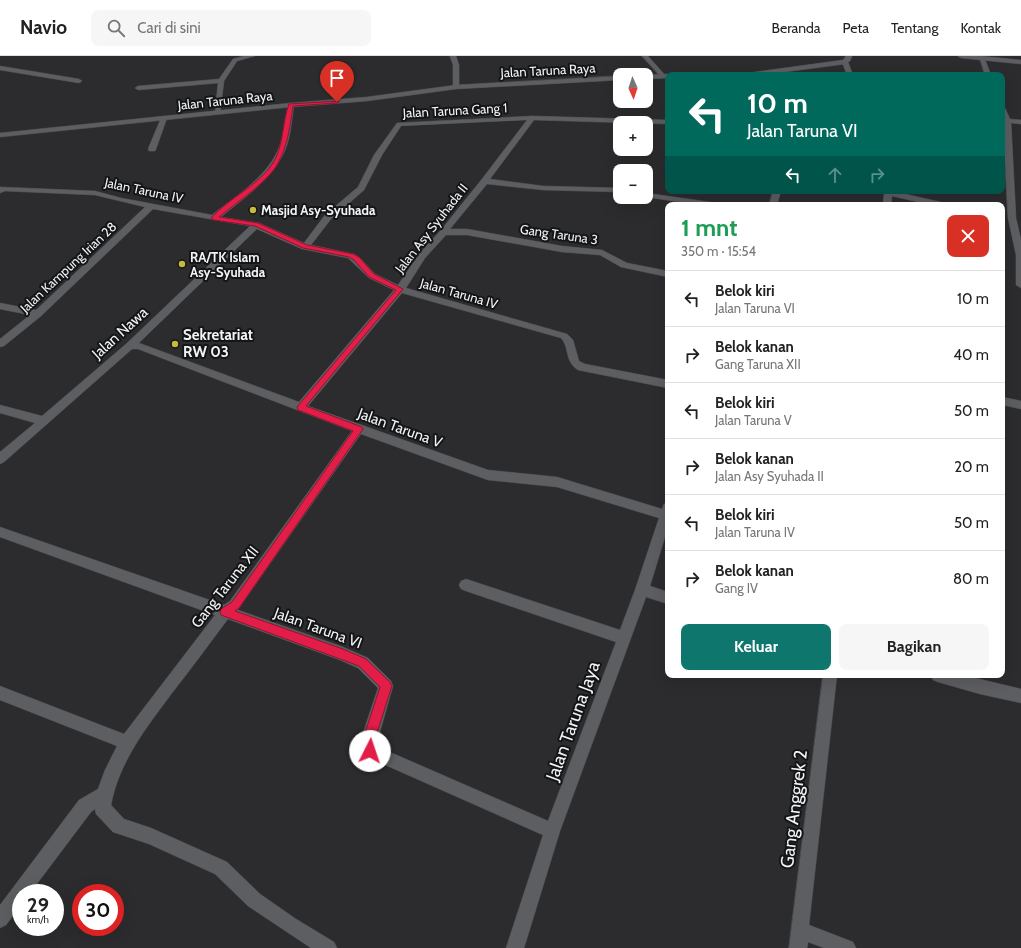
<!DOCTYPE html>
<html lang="id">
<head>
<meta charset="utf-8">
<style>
  :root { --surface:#fff; --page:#f6f6f6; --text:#222; --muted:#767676; --line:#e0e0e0; --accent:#0f766e }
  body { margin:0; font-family:Cabin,sans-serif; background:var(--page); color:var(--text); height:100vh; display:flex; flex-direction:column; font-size:15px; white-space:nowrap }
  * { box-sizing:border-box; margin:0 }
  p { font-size:13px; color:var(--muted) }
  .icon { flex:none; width:22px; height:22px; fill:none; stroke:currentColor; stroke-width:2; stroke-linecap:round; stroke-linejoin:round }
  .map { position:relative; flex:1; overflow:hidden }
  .details { position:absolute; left:665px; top:146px; width:340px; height:476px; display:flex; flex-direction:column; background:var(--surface); border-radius:8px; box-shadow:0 4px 16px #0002 }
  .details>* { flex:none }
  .top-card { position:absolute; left:665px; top:16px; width:340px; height:122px; border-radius:8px; box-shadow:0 4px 16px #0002; background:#00695c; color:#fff; overflow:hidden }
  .needle { width:26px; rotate:177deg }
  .buttons { position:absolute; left:613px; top:12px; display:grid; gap:8px }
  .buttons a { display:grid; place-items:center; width:40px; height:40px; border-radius:8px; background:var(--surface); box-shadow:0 4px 16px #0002; font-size:20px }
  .speed { position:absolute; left:12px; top:828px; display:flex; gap:8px; font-size:20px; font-weight:700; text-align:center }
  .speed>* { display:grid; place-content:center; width:52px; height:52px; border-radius:50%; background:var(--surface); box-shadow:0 4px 16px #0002; line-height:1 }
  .speed small { font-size:10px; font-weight:400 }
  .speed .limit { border:6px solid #d22; background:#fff; color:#111 }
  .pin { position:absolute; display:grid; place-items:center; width:34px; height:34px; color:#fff; margin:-41px -17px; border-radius:50% 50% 50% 0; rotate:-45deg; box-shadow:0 0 4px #0007 }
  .pin .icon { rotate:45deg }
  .me { position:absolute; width:44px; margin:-22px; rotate:4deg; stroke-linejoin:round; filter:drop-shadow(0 0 3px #0008) }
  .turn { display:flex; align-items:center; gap:14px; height:84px; padding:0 16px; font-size:18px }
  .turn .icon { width:52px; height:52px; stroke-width:2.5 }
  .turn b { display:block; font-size:28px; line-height:34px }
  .lanes { display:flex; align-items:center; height:38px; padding:0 16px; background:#0003; justify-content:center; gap:20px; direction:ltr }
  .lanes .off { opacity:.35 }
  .round { display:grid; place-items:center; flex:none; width:42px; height:42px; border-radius:8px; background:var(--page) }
  .head { display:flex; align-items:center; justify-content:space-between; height:68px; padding:0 16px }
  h1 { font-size:24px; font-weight:800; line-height:30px; color:#1e9e55 }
  .action { display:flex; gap:8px; margin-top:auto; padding:8px 16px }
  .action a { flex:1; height:46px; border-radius:8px; background:var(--accent); color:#fff; font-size:16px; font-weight:800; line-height:46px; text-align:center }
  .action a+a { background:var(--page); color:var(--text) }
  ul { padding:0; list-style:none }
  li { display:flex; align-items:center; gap:12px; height:56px; padding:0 16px; border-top:1px solid var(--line) }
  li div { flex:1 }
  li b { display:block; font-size:15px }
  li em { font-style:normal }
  header { display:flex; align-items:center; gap:24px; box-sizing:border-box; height:56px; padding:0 20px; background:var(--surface); border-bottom:1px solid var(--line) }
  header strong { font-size:19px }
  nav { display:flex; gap:22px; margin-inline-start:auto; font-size:14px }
  .search { width:280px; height:36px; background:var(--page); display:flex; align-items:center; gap:10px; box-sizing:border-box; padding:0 14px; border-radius:8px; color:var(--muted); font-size:15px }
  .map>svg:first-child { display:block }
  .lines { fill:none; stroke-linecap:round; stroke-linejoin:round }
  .street-casing { stroke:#494a4c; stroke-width:1 }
  .secondary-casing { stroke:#494a4c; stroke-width:1 }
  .street { fill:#5d5e61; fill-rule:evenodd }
  .secondary { fill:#5d5e61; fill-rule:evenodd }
  .route { fill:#e11d48; stroke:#92132f }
  .poi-dot { fill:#c5bc3d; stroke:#141516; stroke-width:1.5 }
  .labels { text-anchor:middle; stroke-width:4; stroke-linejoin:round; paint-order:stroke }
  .far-street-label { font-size:13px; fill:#f2f3f4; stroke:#141516 }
  .far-poi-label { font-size:13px; font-weight:bold; fill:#f2f3f4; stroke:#141516; text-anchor:start }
  .street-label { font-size:15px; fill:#f2f3f4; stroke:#141516 }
  .poi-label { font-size:15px; font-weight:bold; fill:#f2f3f4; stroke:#141516; text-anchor:start }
  .near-street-label { font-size:18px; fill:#f2f3f4; stroke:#141516 }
</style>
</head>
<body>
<header>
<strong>Navio</strong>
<div class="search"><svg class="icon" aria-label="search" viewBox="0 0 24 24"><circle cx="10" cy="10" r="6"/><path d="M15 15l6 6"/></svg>Cari di sini</div>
<nav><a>Beranda</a><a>Peta</a><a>Tentang</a><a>Kontak</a></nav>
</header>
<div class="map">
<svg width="1021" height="892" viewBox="0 0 1021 892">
  <rect width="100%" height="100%" fill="#2c2c2f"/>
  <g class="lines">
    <g class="street-casing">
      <path id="street" d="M244,0h11l-18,5 -13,20 -4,32 -5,-1 3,-29 -80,7 -3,-2 3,-2 81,-7 14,-20z
        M450,0h6l3,9v22l-3,2 -3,-2v-22z
        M642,0h6l17,19v2h-4z
        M979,0l5,1 7,18h-6z
        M845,4l3,2 5,13h-6l-5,-13z
        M0,10l79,13 3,2 -3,2 -79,-13z
        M291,47l3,2c-2,13 -3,28 -7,40 -11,32 -41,51 -66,72l38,6 45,20 21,-28 33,-28 16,-32 23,-32 135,-7 136,4v4l-134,-4 -44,59 53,7 77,2v4l-77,-2 -56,-6 -37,45h17l95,17 40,4 25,13 41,8v6l-47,-10 -21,-12 -38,-3 -95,-17h-21l-21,23 -19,30 161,46 6,6 6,21 6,3 83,16v8l-90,-18c-14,-9 -8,-22 -17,-32l-159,-45 -94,113 180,64 69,7 105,32 2,-5 4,-1v24l-18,59 18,6v12l-22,-7 -86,234 -36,117h-18l37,-113 -178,-79 -5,-10 1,-7 17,-51 -20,-20 -18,-8 -112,-41c-19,25 -37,50 -56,74 -26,35 -53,69 -61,112l13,14 27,9 76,34 33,32 36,25 38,23 3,6h-26l-63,-42 -33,-32 -66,-30 -36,-12 -17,-18 -1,-5 -4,3 -61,81h-9v12l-15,20 -6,3v-23l79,-105 19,-11 7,-19 12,-24 -117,-46v-14l124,48 91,-119 -215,-78v-10l224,78 6,-4 122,-170 -214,-82h-6l-128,113 -4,2v-12l35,-29 -35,-10v-8l42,11 84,-72 124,-118 -97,-17 -112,107 -37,30 -4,1v-8l30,-24 -30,-6v-6l36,7 109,-103 -50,-12 -90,-4 -5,2v-6l95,4 26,7 91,17c25,-20 57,-39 68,-70 4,-13 5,-27 8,-40zM527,64l-45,59 -41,51 -22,24 -21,31 -23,-11 -16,-17 -5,-3 -43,-9 20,-26 33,-29 18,-35 19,-29zM257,173l45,20 46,9 21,20 25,12 -95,112 -160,-59zM361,378l127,46 69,7 102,31 -24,72 -15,40 -154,-51 -5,2 -2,4 2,4 5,2 150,51 -68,179 -172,-75 17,-60 -2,-5 -23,-23 -25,-11 -105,-37z
        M1002,50l3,2 5,11 11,1v4l-10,-1 5,95 5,22v48l-5,-3v-30l-8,-37z
        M164,60l3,2 -11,31 -1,2h-6l-1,-2 13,-31z
        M773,135h8l-4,14h-8z
        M876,135h16l53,12 1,2h-15l-39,-9 -1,9h-8l1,-11z
        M646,137l71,10 4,2h-21l-54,-8h-2h2z
        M1002,341l19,4v8l-19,-4z
        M823,619h14l-28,250 44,17 3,6h-32l-16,-6 -1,6h-18z
        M931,619h32l58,14v14l-41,-9 -42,-12 -5,-2z"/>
    </g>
    <g class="secondary-casing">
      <path id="secondary" d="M846,0h6l-2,5 -5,3 -83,11h-43l3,-2h26l95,-13z
        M958,0h22l41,4v4l-60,-6z
        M668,18l3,1h-3v3l-22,1v-4z
        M620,20v4l-164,9 -89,12 -76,6 -291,30v-4l291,-30 76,-6 89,-12z"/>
    </g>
    <use href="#street" class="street"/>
    <use href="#secondary" class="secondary"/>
  </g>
  <path class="route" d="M339,45v1l-2,1 -44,3c-3,20 -5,39 -15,57 -8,17 -43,41 -59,54l39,6 49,22 46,9 6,3 15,17 29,15 -97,117 56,21 1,2 -124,179 -4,3 108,38 23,10 24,23 2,4 -17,53 -2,7 3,5 -2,4 -4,2 -4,-2 -4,-9 1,-7 17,-52 -21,-21 -138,-51 -1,-3 1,-3 11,-7 121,-171 -55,-21 -1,-3 99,-117 -27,-13 -15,-17 -5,-3 -46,-9 -48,-22 -41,-6 -3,-2c18,-20 47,-32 62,-55 11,-18 9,-40 16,-59z"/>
  <g class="poi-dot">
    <circle cx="253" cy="154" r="4"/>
    <circle cx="182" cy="208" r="4"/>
    <circle cx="175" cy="288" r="4"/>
  </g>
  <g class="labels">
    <g class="far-street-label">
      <text transform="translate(548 14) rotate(-3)" y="5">Jalan Taruna Raya</text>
      <text transform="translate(225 44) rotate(-6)" y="5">Jalan Taruna Raya</text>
      <text transform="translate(455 54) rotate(-3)" y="5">Jalan Taruna Gang 1</text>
      <text transform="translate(144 134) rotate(12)" y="5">Jalan Taruna IV</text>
      <text transform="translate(431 172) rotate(-52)" y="5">Jalan Asy Syuhada II</text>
      <text transform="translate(559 178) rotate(8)" y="5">Gang Taruna 3</text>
      <text transform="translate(68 211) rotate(-43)" y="5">Jalan Kampung Irian 28</text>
      <text transform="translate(459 237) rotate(16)" y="5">Jalan Taruna IV</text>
    </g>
    <g class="far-poi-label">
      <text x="261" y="159">Masjid Asy-Syuhada</text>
      <text x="190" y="206">RA/TK Islam<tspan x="190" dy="15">Asy-Syuhada</tspan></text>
    </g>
    <g class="street-label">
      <text transform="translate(120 277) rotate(-42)" y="5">Jalan Nawa</text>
      <text transform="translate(400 372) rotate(20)" y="5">Jalan Taruna V</text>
      <text transform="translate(225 531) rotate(-52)" y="5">Gang Taruna XII</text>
      <text transform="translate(318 572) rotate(20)" y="5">Jalan Taruna VI</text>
    </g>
    <g class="poi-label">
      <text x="183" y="284">Sekretariat<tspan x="183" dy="17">RW 03</tspan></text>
    </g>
    <g class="near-street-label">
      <text transform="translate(573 665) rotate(-70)" y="6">Jalan Taruna Jaya</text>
      <text transform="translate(794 753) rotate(-83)" y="6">Gang Anggrek 2</text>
    </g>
  </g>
</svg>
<div class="buttons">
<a><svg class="needle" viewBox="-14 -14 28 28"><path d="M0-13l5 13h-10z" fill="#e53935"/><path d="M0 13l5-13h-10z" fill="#767676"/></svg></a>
<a>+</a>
<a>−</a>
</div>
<div class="speed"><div>29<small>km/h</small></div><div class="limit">30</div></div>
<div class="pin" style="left:337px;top:46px;background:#d93025"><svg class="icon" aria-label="arrive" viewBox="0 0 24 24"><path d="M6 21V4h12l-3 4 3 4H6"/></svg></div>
<svg class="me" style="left:370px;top:695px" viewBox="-20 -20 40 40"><circle r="19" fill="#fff"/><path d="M0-13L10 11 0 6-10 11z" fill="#e11d48"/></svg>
<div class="top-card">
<div class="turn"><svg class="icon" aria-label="left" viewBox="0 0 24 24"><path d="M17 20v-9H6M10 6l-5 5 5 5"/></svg><div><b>10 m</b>Jalan Taruna VI</div></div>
<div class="lanes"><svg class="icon" aria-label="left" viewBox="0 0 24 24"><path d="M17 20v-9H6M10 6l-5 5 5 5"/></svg><svg class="icon off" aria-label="ahead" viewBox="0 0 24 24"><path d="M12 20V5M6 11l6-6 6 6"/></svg><svg class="icon off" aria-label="right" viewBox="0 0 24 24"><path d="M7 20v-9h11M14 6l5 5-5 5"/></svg></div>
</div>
<section class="details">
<div class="head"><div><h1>1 mnt</h1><p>350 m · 15:54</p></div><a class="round" style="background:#d93025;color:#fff"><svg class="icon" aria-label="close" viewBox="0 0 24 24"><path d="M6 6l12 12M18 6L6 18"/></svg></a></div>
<ul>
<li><svg class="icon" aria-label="left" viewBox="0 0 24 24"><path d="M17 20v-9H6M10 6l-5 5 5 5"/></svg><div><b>Belok kiri</b><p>Jalan Taruna VI</p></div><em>10 m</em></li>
<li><svg class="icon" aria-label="right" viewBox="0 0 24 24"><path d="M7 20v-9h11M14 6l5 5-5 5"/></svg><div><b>Belok kanan</b><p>Gang Taruna XII</p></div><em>40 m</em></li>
<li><svg class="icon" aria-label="left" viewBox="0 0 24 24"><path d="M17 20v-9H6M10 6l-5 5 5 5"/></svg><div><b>Belok kiri</b><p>Jalan Taruna V</p></div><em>50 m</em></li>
<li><svg class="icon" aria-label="right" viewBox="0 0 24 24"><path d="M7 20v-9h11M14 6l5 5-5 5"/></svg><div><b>Belok kanan</b><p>Jalan Asy Syuhada II</p></div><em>20 m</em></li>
<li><svg class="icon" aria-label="left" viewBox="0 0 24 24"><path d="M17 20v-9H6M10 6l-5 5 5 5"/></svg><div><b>Belok kiri</b><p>Jalan Taruna IV</p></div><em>50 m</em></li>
<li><svg class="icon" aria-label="right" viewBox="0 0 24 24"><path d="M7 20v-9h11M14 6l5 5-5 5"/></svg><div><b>Belok kanan</b><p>Gang IV</p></div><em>80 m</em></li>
</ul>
<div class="action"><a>Keluar</a><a>Bagikan</a></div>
</section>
</div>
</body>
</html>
